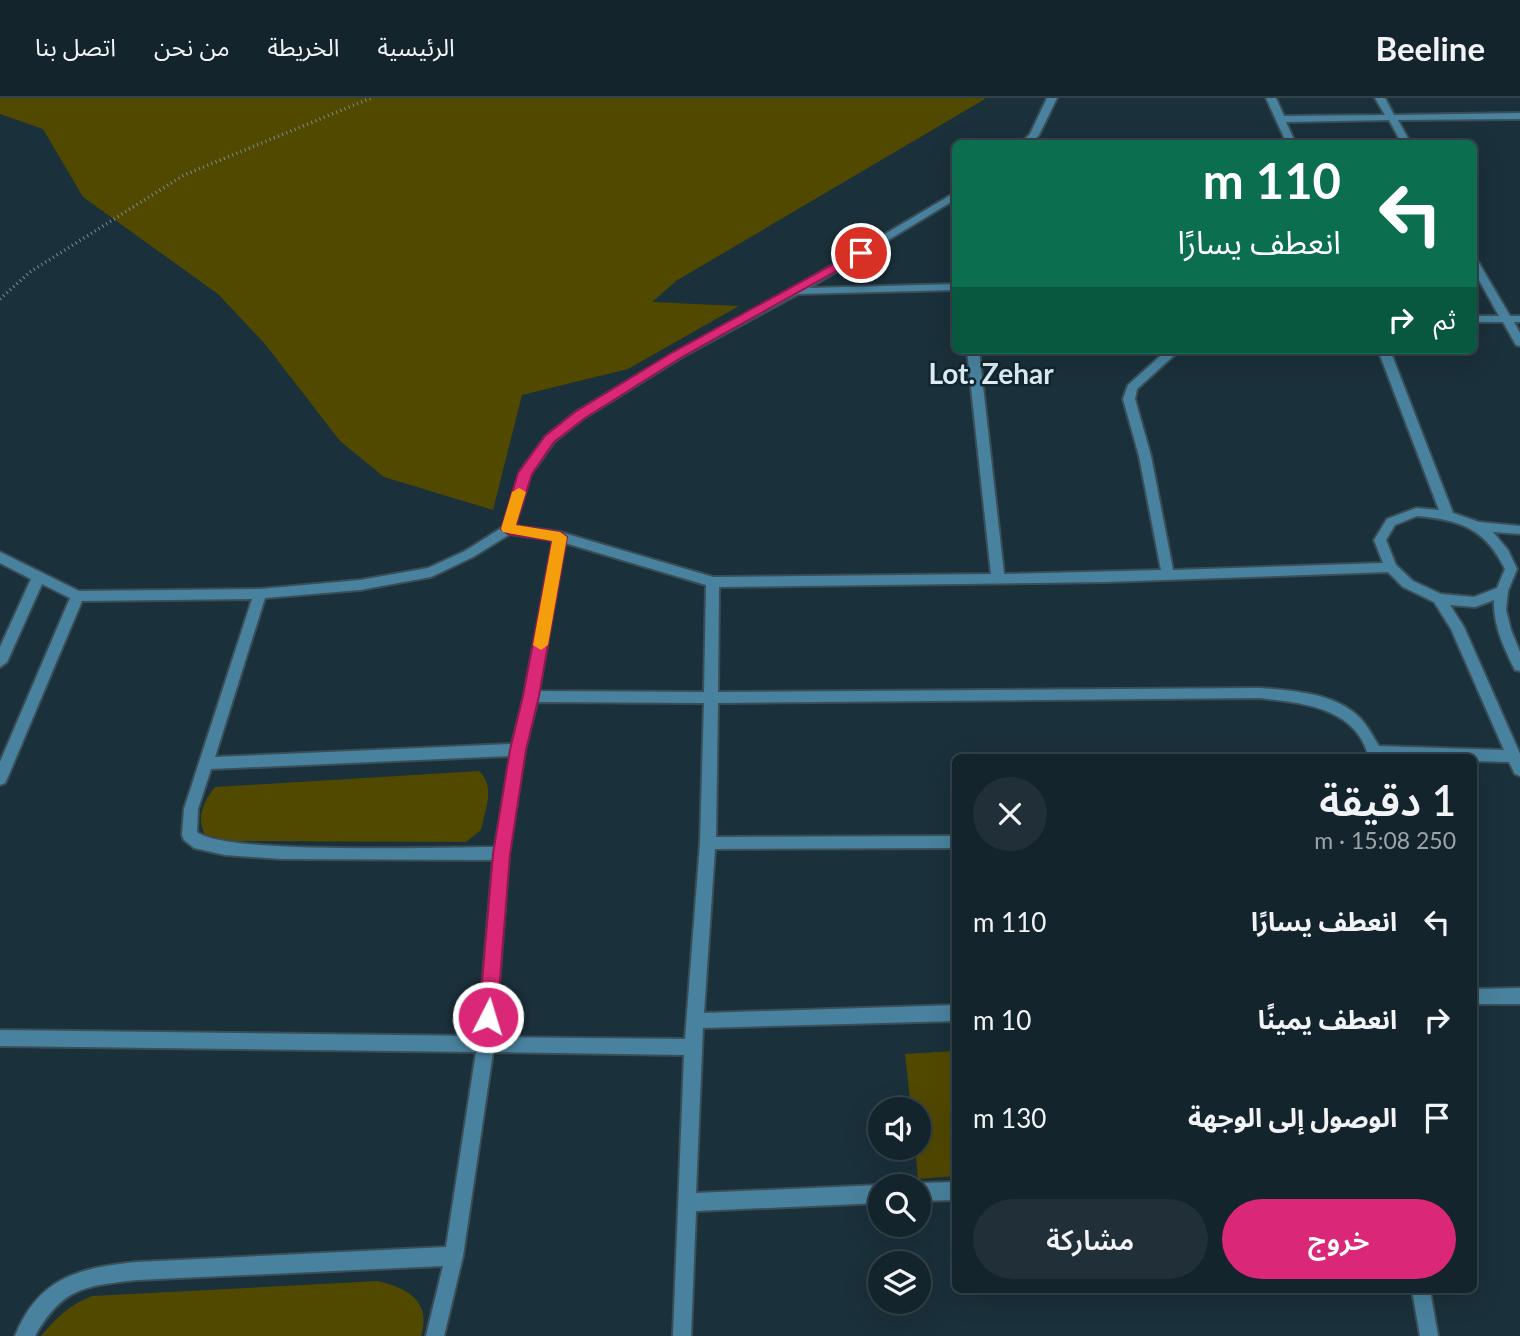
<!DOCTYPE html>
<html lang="ar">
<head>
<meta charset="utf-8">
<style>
  :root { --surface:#14242c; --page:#213038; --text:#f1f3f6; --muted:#9da4a9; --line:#334148; --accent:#db2777 }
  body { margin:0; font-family:Lato,"Noto Sans Arabic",sans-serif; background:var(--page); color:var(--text); direction:rtl; height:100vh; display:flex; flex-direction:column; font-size:26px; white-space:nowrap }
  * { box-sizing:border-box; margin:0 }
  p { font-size:23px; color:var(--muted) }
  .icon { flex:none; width:38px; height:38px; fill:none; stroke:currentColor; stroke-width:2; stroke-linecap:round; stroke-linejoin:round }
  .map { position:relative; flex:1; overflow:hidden; direction:ltr }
  .side { position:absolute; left:952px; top:656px; width:525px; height:539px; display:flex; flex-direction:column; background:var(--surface); border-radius:10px; box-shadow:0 7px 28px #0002,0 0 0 2px var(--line); direction:rtl }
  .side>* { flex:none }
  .guide { position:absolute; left:952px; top:42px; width:525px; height:214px; border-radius:10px; box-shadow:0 7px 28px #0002,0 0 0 2px var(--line); direction:rtl; background:#0b6e4f; color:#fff; overflow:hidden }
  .fabs { position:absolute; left:868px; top:999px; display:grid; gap:14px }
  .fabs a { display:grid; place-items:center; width:63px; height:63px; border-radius:50%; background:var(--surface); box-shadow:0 7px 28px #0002,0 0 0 2px var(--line); font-size:35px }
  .pin { position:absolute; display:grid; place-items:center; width:60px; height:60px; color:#fff; margin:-30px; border:4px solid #fff; border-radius:50%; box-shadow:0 2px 7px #0007 }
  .me { position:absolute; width:77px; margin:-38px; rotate:5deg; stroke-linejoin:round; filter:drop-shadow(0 0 5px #0008) }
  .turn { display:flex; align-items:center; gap:24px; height:147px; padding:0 21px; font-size:32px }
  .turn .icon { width:91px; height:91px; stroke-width:2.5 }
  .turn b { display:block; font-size:49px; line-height:60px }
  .then { display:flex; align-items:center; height:66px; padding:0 21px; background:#0003; gap:14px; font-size:26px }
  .round { display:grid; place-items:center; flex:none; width:74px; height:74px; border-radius:37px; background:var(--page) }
  .head { display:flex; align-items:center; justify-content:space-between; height:119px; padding:0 21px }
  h1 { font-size:42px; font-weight:600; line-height:52px }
  .button { display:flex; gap:14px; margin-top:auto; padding:14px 21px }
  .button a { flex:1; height:80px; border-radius:42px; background:var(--accent); color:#fff; font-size:28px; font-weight:600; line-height:80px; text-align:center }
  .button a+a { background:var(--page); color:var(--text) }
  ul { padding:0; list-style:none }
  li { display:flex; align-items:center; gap:21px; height:98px; padding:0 21px }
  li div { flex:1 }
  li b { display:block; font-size:26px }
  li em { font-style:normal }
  header { display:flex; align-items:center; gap:42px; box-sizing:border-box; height:98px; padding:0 35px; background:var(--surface); border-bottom:2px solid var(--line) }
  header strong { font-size:33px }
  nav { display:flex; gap:38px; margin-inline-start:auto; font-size:24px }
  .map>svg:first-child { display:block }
  .green { fill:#514900 }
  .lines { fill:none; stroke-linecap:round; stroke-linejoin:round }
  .minor-casing { stroke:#394e57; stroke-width:4 }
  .path { stroke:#7a8c94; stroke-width:3.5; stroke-dasharray:1 3.5; stroke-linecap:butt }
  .minor { fill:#49829e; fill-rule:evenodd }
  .route { fill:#db2777; stroke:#8e194d; stroke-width:2 }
  .slow { fill:#f59e0b }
  .labels { text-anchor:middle; stroke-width:5; stroke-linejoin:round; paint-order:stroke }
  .quarter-label { font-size:28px; font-weight:bold; fill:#deebf2; stroke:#102630 }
</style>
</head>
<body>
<header>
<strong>Beeline</strong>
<nav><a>الرئيسية</a><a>الخريطة</a><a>من نحن</a><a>اتصل بنا</a></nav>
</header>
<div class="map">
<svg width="1520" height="1238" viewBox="0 0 1520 1238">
  <rect width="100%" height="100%" fill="#1a303a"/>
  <path class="green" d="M0,0h984l1,1 -309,182 -24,21 87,4 -111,63 -106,26 -29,115 -109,-33 -44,-36 -75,-97 -47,-50 -135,-97 -40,-68 -43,-15z
    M479,673c17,16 6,39 2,59l-15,12 -236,-1 -25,-6c-9,-17 -1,-35 10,-48z
    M955,953v125l-37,3 -3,-31h4v-38l-8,-1 -6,-55z
    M378,1183c29,7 54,20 43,55h-380c15,-18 28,-31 51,-40z"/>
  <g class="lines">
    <g class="minor-casing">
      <path id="minor" d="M1047,0h10l-18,37 -9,9h-10l10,-10z
        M1266,0h10l8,18 101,-1 -10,-17h10l9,17 126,-2v6l-122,1 13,24h-9l-13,-24 -103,2 10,22h-9z
        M956,94v7l-147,89 147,-4v6l-158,4 -116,63 -98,61 -30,24 -23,32 -16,52 45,6 153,45 278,-3 -24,-224h12l25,224 157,-4 -22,-114 -16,-57 5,-14 39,-35h13l-43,39 -2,10 16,57 22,114 210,-7 -9,-23 13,-21 29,-11 23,2 -61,-160h12l63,163 26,9 41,4v8l-27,-2 15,18 9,19 -9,22 -2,19 5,20 9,22v19l-5,-1c-11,-22 -22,-45 -21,-70l-19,7 -25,-2 14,22 56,127v22l-5,-2 -6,-12 -35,-1v-3h-105c-12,-51 -67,-55 -109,-60l-542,5 -2,134 240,-1v12l-241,1 -11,164 252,-8v16l-253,7 -7,165 184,-8 3,1h-3v17l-184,8 -5,125h-18l11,-281 -191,-3 -30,204 -19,80h-18l17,-70 -306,14c-52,6 -74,7 -102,56h-20c24,-59 64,-68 122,-74l309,-15 30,-195 -476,-6v-16l478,6 15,-176 -211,-1 -57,-4 -31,-7 -10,-8 -2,-5 2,-26 68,-210 -170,2 -75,178 -2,4 -5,2v-23l70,-164 -28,-14 -35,78 -7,5v-20l31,-68 -31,-16v-11l79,39 181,-2 100,-9 68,-12 37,-17 38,-24 18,-57 25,-34 30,-24 98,-59 118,-64zM1417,418c43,4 68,12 88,53l-8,19 -23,9 -33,-3 -28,-13 -17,-16 -10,-25 9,-15zM510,436l43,6 -29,156 -12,48 -297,13 50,-159 95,-8 71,-13 42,-20zM565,445l141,42 -2,107 -165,-1zM1388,474l15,15 31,15 17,27 53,121 -125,-4c-6,-9 -11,-20 -19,-28 -25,-25 -66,-27 -100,-30l-542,4 1,-105 388,-5zM537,604l167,1 -4,140 -15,196 -190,-2 14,-183 16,-104zM510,658l-15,91c-49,0 -270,8 -298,-15l1,-23 13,-40z
        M1474,162l5,3 31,53h10v6h-6l6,11v13l-4,-1 -13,-23h-29v-6h25l-25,-45z
        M1520,890v16h-46v-15z
        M956,1084v18l-37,1v-15h-7l7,-3z
        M1412,1192h18l8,46h-18z"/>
    </g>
    <path class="path" d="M0,201l30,-27 154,-97 187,-77"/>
    <use href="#minor" class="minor"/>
  </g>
  <path class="route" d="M861,151l6,4 -2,2 -183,102 -97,61 -31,24 -22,32 -16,51 44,7 7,5 -28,159 -13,54 -16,104 -13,163 -2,6 -7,3 -7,-3 -2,-6 14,-163 17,-104 13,-54 29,-155 -44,-7 -7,-5 17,-56 27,-37 30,-24 98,-60z"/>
  <path class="slow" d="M519,390l7,4 -10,33 44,7 7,5 -19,108 -7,5 -8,-5 19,-104 -49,-9 -2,-3 11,-37z"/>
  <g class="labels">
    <g class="quarter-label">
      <text x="991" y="286">Lot. Zehar</text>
    </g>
  </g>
</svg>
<div class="fabs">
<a><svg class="icon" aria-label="sound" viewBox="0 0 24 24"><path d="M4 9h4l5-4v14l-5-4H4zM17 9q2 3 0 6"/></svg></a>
<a><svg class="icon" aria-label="search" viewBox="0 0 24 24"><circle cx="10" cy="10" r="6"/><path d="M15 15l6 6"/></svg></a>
<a><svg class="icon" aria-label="layers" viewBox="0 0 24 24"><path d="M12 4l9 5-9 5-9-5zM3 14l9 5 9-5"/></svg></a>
</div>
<div class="pin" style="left:861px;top:155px;background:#d93025"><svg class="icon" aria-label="arrive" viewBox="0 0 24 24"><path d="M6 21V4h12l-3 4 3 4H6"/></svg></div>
<svg class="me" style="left:488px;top:919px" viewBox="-20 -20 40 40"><circle r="17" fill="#db2777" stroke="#fff" stroke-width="3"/><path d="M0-11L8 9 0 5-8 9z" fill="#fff"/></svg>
<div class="guide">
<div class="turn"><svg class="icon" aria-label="left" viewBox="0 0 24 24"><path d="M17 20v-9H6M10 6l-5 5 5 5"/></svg><div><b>110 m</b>انعطف يسارًا</div></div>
<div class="then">ثم<svg class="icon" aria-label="right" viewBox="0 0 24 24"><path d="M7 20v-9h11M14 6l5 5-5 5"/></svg></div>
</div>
<section class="side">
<div class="head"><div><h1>1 دقيقة</h1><p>250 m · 15:08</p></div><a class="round"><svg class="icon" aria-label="close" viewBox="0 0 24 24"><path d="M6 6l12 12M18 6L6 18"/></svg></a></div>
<ul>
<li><svg class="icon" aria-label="left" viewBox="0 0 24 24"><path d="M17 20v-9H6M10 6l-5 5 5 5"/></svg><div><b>انعطف يسارًا</b></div><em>110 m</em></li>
<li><svg class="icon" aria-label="right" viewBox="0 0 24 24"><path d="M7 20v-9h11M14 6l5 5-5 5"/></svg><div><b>انعطف يمينًا</b></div><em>10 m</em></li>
<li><svg class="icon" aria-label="arrive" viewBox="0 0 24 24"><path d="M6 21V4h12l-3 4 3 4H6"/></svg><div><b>الوصول إلى الوجهة</b></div><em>130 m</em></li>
</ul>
<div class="button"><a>خروج</a><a>مشاركة</a></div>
</section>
</div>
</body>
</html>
